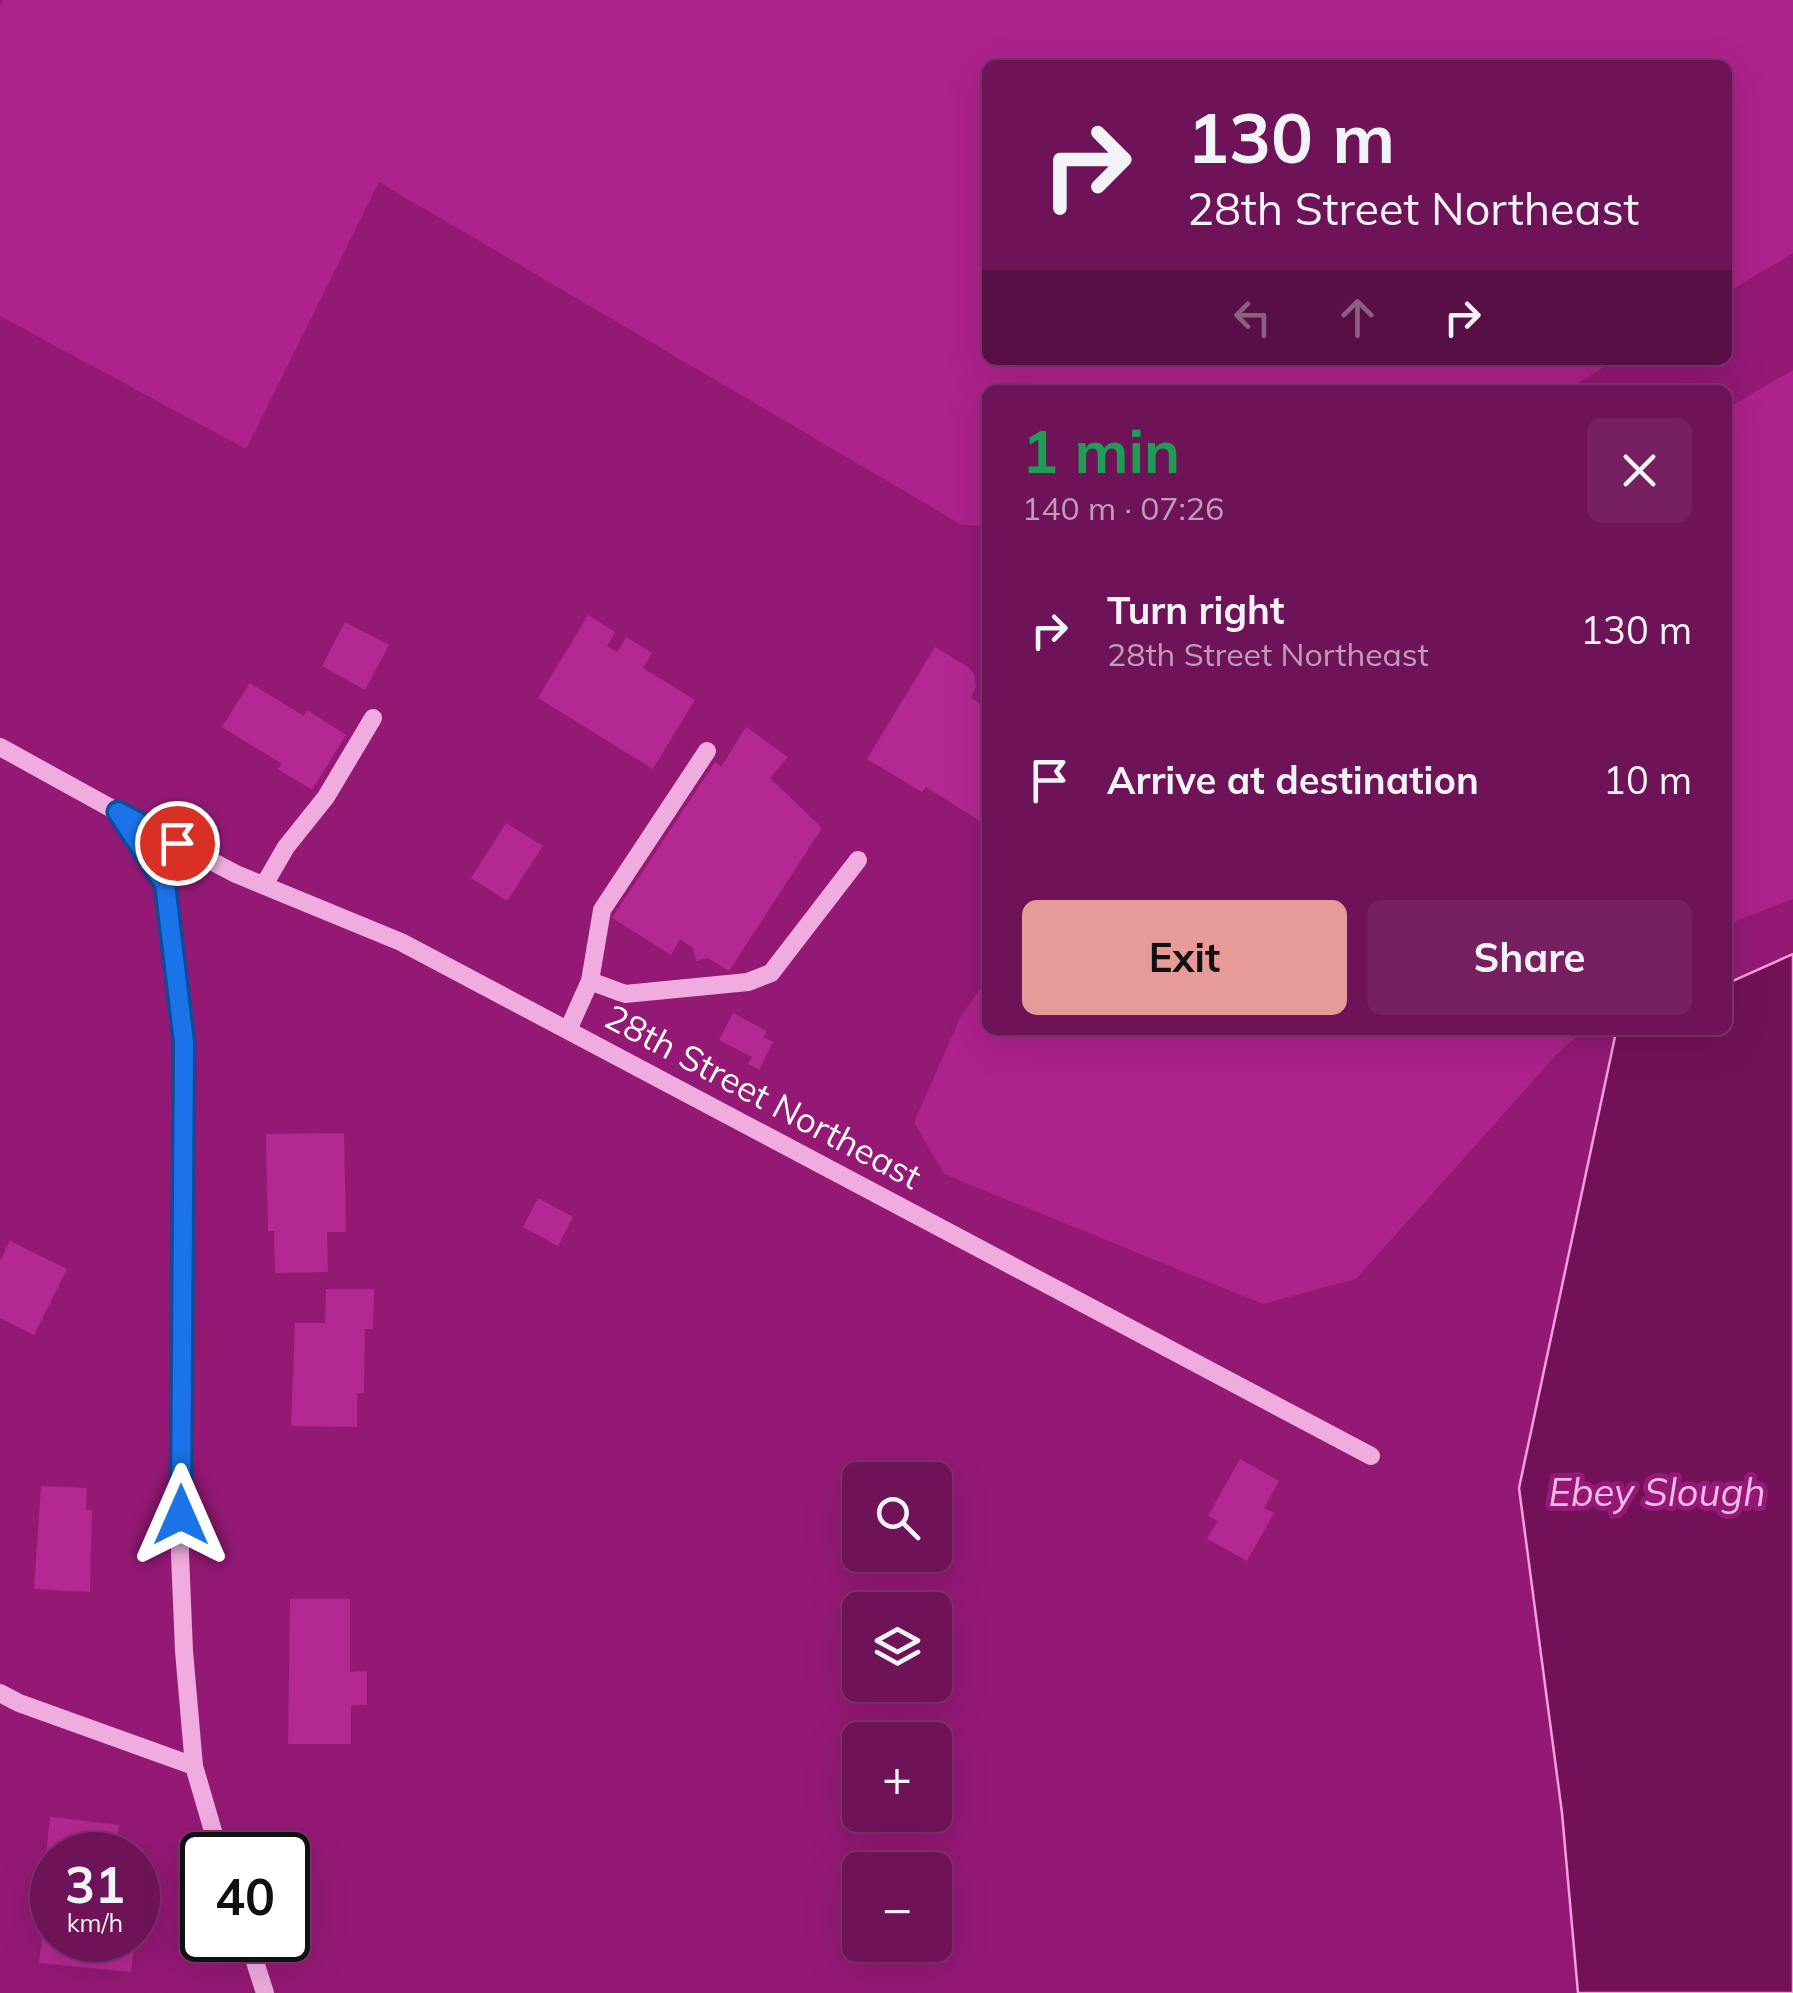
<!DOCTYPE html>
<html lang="en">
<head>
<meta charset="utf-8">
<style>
  :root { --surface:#6f1358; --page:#772061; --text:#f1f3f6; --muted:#c09eba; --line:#81326e; --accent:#e69b98 }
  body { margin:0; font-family:Mulish,sans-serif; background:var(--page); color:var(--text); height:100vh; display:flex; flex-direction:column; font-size:38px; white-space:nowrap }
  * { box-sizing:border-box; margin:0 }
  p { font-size:32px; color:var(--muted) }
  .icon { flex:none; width:55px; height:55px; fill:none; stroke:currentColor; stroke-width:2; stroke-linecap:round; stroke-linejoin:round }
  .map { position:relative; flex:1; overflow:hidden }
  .sheet { position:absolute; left:982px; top:385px; width:750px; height:650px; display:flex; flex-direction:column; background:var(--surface); border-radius:15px; box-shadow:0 10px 40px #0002,0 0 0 2px var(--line) }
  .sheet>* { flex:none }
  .guide { position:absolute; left:982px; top:60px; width:750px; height:305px; border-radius:15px; box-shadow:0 10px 40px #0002,0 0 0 2px var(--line); background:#6f1358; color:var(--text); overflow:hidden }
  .buttons { position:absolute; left:842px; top:1462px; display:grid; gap:20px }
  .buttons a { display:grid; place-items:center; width:110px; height:110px; border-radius:15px; background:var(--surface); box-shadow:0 10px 40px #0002,0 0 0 2px var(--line); font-size:50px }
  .speed { position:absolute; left:30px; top:1832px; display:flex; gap:20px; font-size:50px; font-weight:700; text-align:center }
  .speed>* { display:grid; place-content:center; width:130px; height:130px; border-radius:50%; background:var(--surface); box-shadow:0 10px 40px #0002,0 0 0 2px var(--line); line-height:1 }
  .speed small { font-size:25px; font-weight:400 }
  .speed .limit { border:5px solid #111; border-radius:15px; background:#fff; color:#111 }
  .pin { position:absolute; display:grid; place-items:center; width:85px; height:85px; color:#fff; margin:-42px; border:5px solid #fff; border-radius:50%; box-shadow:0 2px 10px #0007 }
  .me { position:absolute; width:110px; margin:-55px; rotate:0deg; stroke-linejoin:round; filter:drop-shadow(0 0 8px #0008) }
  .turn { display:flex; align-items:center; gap:35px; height:210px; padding:0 40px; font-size:45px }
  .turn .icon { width:130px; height:130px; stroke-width:2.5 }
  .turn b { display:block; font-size:70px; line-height:85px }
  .lanes { display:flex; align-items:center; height:95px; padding:0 40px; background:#0003; justify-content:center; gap:50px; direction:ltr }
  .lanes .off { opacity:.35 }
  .round { display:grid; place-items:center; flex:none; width:105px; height:105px; border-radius:15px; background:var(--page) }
  .summary { display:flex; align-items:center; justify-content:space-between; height:170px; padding:0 40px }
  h1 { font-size:60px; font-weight:700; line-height:75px; color:#1e9e55 }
  .cta { display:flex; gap:20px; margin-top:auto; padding:20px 40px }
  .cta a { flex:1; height:115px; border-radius:15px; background:var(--accent); color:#111; font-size:40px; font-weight:700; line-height:115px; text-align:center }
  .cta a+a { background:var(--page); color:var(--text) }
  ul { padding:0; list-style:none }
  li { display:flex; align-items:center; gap:30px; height:150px; padding:0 40px }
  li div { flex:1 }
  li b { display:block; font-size:38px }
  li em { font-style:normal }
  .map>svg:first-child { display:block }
  .green { fill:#ae228c }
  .water { fill:#721158; stroke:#f29edf; stroke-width:2.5 }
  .building { fill:#b32891 }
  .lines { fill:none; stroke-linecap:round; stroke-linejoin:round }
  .minor { stroke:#f0abdf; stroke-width:18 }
  .route-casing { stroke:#114b97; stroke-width:25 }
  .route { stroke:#1a73e8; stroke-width:18 }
  .labels { text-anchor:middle; stroke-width:10; stroke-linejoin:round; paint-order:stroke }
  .street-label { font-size:35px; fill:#fff; stroke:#941975 }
  .water-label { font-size:38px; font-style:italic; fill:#f7b7e8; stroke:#941975 }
</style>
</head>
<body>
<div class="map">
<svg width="1793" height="1993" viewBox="0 0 1793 1993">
  <rect width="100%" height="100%" fill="#941975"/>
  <path class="green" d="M3,0h1790v253l-65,39v-227h-740v295h628l-49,30h-579l-1,136 -25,-1 -583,-343 -133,267 -246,-133v-310z
    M1793,370v529l-65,25v-516z
    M987,979l1,51h596l-27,24 -201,225 -93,25 -319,-130 -30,-52 47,-106z"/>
  <path class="water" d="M1793,954v1039h-215l-16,-180 -43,-325 97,-456 112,-2v-47z"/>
  <path class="building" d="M588,615l27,17 -8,14 10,6 9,-15 26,16 -9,15 52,32 -42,69 -115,-71z
    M345,622l44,23 -24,45 -43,-24z
    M935,647l33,20 6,7 2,13 -5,11 11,7 5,9v12l-7,13 8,5v82l-62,-39 -4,5 -55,-33z
    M250,683l54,33 3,-6 39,25 -34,55 -34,-21 4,-5 -60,-37z
    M746,727l42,30 -18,21 52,50 -93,143 -21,-13 -12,3 -3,-13 -13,-9 -9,16 -59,-37 103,-156 6,5z
    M506,823l37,23 -36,55 -36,-23z
    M733,1013l34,18 -4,6 10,5 -14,28 -11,-6 4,-7 -33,-17z
    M344,1133l2,99h-19l1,40 -53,1 -1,-42h-6l-2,-97z
    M538,1198l35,19 -15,29 -35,-19z
    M10,1241l57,28 -33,66 -34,-17v-57z
    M326,1289h48l-1,40h-8l-1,64h-7v34l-66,-1 4,-103h30z
    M1240,1459l39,22 -15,27 10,5 -27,48 -40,-22 11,-18 -10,-5z
    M41,1486l46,2 -1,22h6l-2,82 -56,-3z
    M290,1599h60v73l17,-1v34h-16v39h-63z
    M50,1817l69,8 -4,30h-63v9h-7z
    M45,1910h7v30h83l-4,32 -92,-9z"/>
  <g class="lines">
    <path class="minor" d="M0,747l118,65 47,72 20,159 -5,511 4,97 10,115 26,89
      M118,812l118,62 165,68 970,514
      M264,885l22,-38 40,-50 47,-79
      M590,981l12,-71 105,-159
      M568,1030l22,-49 35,13 123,-12 23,-9 87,-113
      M0,1693l19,10 175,63
      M248,1940l17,53"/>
  </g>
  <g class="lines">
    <g class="route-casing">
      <path id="route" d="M177,843l-59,-31 47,72 19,158 -3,473"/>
    </g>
    <use href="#route" class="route"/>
  </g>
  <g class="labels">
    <g class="street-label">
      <text transform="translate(763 1097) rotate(28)" y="12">28th Street Northeast</text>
    </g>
    <g class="water-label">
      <text x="1657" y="1506">Ebey Slough</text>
    </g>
  </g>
</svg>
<div class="buttons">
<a><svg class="icon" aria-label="search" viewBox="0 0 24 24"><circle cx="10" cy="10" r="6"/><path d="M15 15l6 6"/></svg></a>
<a><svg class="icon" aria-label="layers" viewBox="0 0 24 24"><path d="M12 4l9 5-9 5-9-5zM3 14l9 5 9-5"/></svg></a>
<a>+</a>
<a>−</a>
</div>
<div class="speed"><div>31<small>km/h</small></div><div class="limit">40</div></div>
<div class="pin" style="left:177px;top:843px;background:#d93025"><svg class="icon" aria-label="arrive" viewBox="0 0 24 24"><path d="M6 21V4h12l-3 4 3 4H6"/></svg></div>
<svg class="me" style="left:181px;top:1515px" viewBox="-20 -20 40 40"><path d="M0-17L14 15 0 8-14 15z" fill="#1a73e8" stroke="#fff" stroke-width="4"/></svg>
<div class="guide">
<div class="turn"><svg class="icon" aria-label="right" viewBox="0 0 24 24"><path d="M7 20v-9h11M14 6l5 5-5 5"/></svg><div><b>130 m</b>28th Street Northeast</div></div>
<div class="lanes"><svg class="icon off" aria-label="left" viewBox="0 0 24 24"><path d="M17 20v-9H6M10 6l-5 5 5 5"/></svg><svg class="icon off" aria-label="ahead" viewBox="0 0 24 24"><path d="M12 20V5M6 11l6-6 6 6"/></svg><svg class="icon" aria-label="right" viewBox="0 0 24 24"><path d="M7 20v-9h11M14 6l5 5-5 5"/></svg></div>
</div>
<section class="sheet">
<div class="summary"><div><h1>1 min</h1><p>140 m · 07:26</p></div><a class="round"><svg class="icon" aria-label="close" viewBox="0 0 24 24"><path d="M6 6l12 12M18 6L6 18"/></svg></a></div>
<ul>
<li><svg class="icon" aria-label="right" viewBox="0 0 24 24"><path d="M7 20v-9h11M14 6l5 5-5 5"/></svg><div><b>Turn right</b><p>28th Street Northeast</p></div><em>130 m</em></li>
<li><svg class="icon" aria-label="arrive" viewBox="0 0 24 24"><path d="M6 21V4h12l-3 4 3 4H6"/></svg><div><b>Arrive at destination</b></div><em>10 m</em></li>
</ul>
<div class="cta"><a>Exit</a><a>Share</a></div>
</section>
</div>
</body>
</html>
